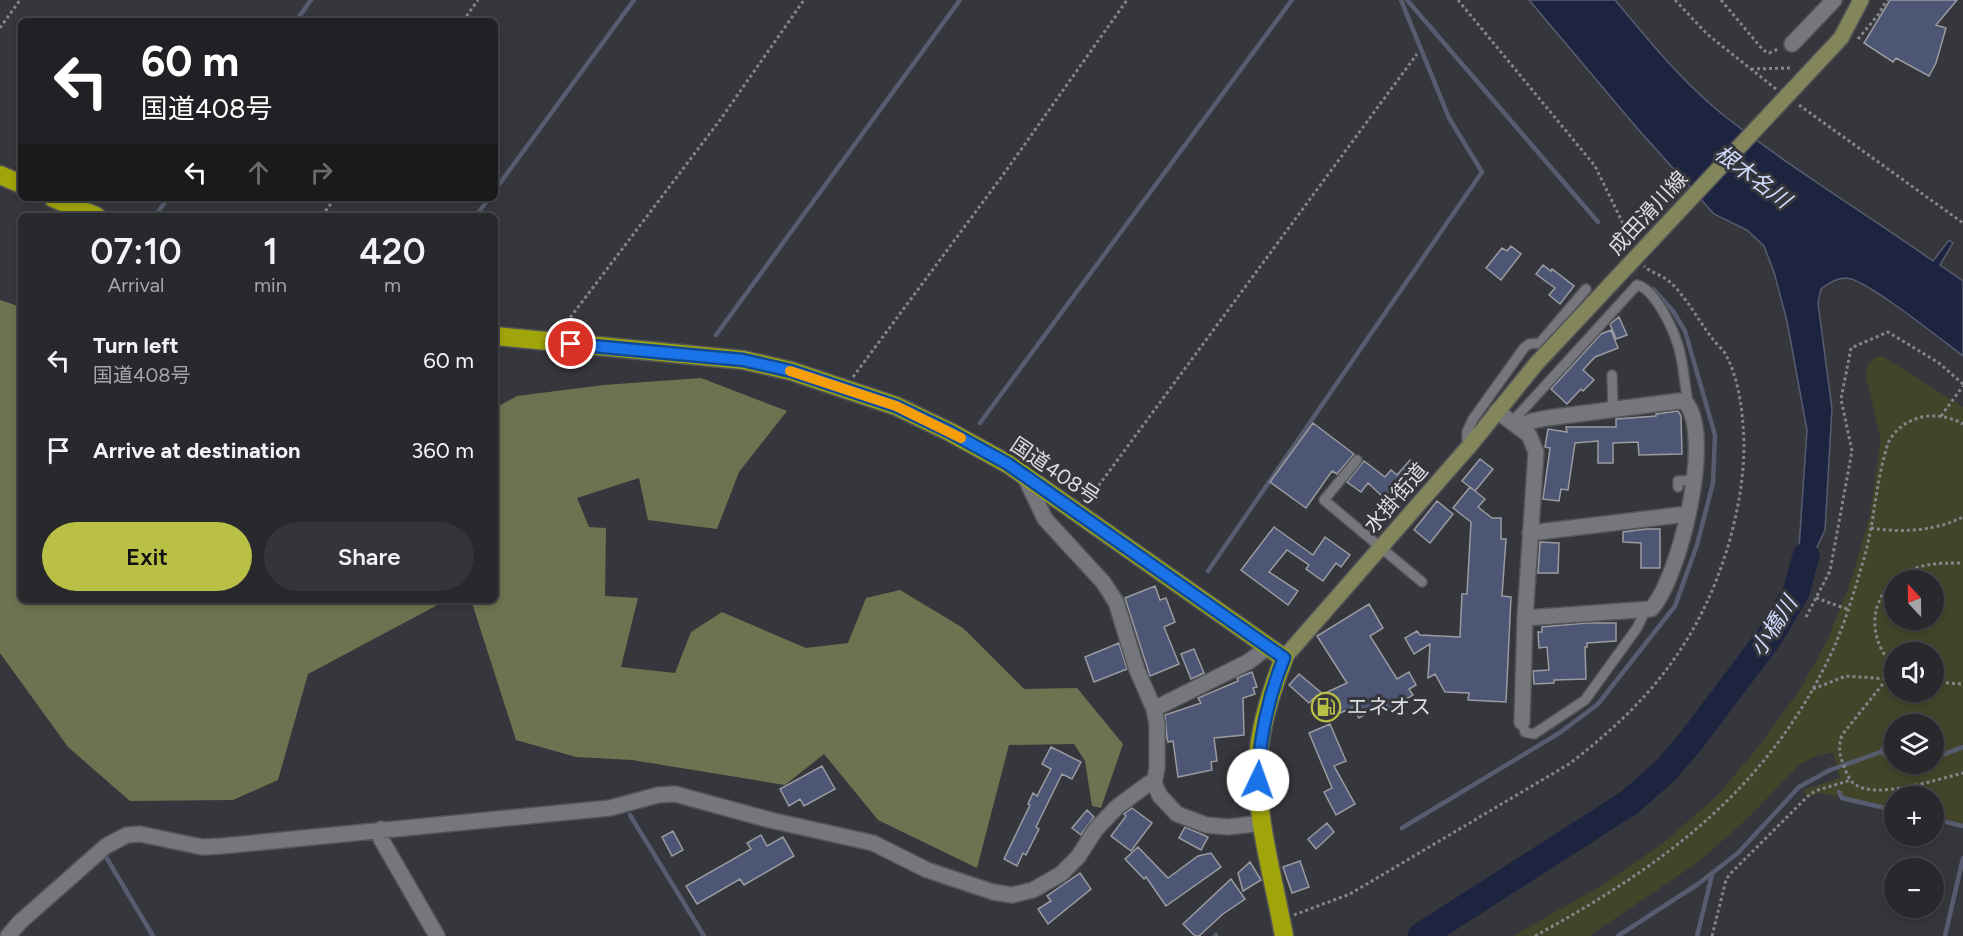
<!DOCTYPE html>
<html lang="en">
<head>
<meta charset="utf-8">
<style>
  :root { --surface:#28292d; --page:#343539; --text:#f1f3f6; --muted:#a5a6aa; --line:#444549; --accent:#bac045 }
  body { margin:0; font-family:Figtree,"Noto Sans JP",sans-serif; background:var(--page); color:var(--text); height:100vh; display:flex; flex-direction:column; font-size:22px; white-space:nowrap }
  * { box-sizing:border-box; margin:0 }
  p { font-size:20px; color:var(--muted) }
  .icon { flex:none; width:33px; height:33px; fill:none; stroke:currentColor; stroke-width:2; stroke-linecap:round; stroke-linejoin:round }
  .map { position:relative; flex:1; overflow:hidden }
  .details { position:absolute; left:18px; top:213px; width:480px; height:390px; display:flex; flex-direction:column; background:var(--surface); border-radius:9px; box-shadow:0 3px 9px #0003,0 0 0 2px var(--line) }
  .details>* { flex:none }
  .banner { position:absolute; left:18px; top:18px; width:480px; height:183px; border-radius:9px; box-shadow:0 3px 9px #0003,0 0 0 2px var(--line); background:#202124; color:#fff; overflow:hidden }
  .needle { width:39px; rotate:338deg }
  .buttons { position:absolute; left:1884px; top:570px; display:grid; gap:12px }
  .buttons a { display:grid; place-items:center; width:60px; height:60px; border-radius:50%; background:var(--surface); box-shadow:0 3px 9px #0003,0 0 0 2px var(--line); font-size:30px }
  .pin { position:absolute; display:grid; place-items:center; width:51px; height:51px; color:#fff; margin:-26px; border:3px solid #fff; border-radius:50%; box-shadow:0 2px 6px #0007 }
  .me { position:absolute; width:66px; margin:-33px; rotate:3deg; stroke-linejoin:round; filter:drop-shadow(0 0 4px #0008) }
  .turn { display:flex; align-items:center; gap:21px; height:126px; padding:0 24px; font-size:27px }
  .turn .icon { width:78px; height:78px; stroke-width:2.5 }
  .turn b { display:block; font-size:42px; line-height:51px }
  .lanes { display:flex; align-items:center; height:57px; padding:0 24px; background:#0003; justify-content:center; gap:30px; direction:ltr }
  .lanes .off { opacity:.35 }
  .eta { display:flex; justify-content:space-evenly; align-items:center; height:102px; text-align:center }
  .eta b { font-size:36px; font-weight:600; line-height:42px }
  .primary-button { display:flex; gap:12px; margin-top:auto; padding:12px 24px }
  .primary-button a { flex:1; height:69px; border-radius:36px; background:var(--accent); color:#111; font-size:24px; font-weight:600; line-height:69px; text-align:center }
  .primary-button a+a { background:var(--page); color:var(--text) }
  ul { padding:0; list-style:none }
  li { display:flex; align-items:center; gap:18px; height:90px; padding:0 24px }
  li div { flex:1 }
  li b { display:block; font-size:22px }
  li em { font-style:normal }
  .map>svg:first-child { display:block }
  .green { fill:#43452a; fill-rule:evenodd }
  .forest { fill:#6f7250 }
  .water { fill:#1d243f; stroke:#575c70; stroke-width:1.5 }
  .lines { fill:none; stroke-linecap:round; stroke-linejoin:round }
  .stream { stroke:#575c70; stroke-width:4.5 }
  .river { stroke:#1d243f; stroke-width:27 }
  .building { fill:#4d5775; stroke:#9a9ba1; stroke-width:1.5 }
  .lane-casing { stroke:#535458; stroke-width:12 }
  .street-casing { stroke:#535458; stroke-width:18 }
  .secondary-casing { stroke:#535458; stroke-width:18 }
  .highway-casing { stroke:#535458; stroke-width:21 }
  .path { stroke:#848589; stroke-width:3; stroke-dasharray:3 3; stroke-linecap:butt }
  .lane { stroke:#76777c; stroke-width:9 }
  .street { stroke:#76777c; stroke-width:15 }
  .secondary { stroke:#83855a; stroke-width:15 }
  .highway { stroke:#a0a509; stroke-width:18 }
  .secondary-bridge-casing { stroke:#535458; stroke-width:18; stroke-linecap:butt }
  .secondary-bridge { stroke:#83855a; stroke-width:15 }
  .route-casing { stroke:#114b97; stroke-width:15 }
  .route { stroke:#1a73e8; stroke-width:10 }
  .slow { stroke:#f59e0b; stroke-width:10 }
  .labels { text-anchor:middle; stroke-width:6; stroke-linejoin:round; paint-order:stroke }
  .street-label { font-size:21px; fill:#dddee1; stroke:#36373c }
  .poi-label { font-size:21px; fill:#dddee1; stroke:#36373c; text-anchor:start }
  .water-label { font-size:22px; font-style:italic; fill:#cfdafc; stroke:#36373c }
</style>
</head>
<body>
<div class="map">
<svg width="1963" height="936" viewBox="0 0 1963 936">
  <rect width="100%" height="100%" fill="#36373c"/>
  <path class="green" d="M1882,356l81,51v419l-29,-7v-23h-40v14l-73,-17 -14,4 -4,-7 37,-12 -7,-26 -19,5 -15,8 -51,53 -51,45 -108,73h-76l84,-48 65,-44 56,-49 44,-53 39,-54 26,-47 26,-66 17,-60 11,-76 -15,-62 2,-12 6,-7zM1894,580h40v40h-40zM1894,652h40v40h-40zM1894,724h40v40h-40z"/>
  <path class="forest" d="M0,300l21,7v293h203l10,4 3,-4h210l-139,74 -30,106 -45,20 -103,1 -62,-54 -68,-94z
    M701,378l86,33 -48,61 -22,57 -69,-9 -9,-42 -62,20 12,29 17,1 -1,68 33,2 -17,69 54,6 16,-41 31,-20 84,36 42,-5 18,-45 34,-8 63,38 61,61 53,-1 46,56 -22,64 -9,-2 -7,-45 -11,-17 -65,1 -32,123 -99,-48 -54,-66 -39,31 -153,-25 -56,-3 -60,-17 -45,-140h24v-192l22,-12 87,-11z"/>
  <path class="water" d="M1529,0h86c33,39 66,81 107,114 67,53 141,98 211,147l16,-21 4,3 -13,22 23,16v75c-20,-15 -98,-78 -117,-78 -10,0 -18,6 -25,11l-3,14 14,106 -7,121 -29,62 11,-162 -20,-109 -13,-49 -10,-26 -17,-16 -33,-16 -77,-86z"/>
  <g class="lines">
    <path class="stream" d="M1407,0l191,222
      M296,21l15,-21
      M495,190l139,-190
      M155,216l13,-18
      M476,216l13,-18
      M716,335l244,-335
      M980,423l312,-423
      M1208,571l274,-399 -33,-54 -48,-118
      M1881,752c15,10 20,19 39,12
      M1934,758l29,-11
      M1839,792l3,6 52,12
      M630,815l74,121
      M1934,819l29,7
      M1402,828l159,-96 37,-28 77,-98 22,-61 16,-62 2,-48 -30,-104 -12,-20 -20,-22
      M106,857l47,79
      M1215,936l1,-1
      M1618,936l80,-52 40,-31 61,-66 31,-17 51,-18 7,-11
      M1697,936l15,-61
      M1945,936l18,-78"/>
    <path class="river" d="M1421,936l209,-134 35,-31 26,-30 79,-105 26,-44 10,-36"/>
  </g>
  <path class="building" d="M1890,0h67l-21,25 10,3 -10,35 -7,13 -33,-18 -3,4 -29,-19z
    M1511,246l10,8 -20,26 -15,-12 16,-20 5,3z
    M1543,265l8,6 1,-2 22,17 -14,18 -11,-9 6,-7 -19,-14z
    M1619,317l8,18 -11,4 -6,-15z
    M1611,330l7,18 -23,9 -12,13 11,10 -11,11 -2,-2 -14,15 -16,-15 50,-55z
    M1678,411l3,5 1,38 -43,1 -1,-13 -25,1v20h-15v-22l-23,2 -7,47 -7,-1 -2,12 -16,-2 7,-51 -5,-1 3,-18 19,3 -1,-5h50v-8l40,-3v-2z
    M1313,423l41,31 -17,20 -5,-3 -26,37 -36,-26z
    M1480,459l13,10 -18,22 -13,-10z
    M1410,460l10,9 -16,18 -5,-5 -15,16 -16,-15 -7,9 -14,-10 17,-21 21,16 6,-7 6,5z
    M1470,487l15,12 -7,8 14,11h9v21h5l-4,57 9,1 -5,105 -38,-2 1,-7 -24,-1 -10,-18 -7,4 2,-34 -16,10 -9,-16 12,-7 3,4 40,2 2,-43h5l4,-72 -18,-14z
    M1437,501l16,13 -23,29 -16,-13z
    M1274,527l39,28 12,-18 25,18 -9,12 -5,-4 -13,18 -17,-12 3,-4 -22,-15 -18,22 29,19 -10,14 -47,-35z
    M1646,529h14v39h-19v-25l-18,-1v-10z
    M1540,542l19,1 -1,30h-20z
    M1155,586l5,14 6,-2 9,24 -11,5 15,37 -29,12 -25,-78z
    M1369,604l14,24 -13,8 27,43 12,-7 7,13 -7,4 4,6 -24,15 -4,-7 -26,15 -7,-10 -27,11 -12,-20 -4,4 -20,-18 10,-11 24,20 24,-11 -30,-47z
    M1586,623h30v18l-29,2v4h-2l1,32 -32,1v3l-20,1 -1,-13 16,-1 -2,-23 -8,1 -1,-16h4v-5z
    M1119,643l8,26 -33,13 -9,-25z
    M1194,649l10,24 -13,6 -10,-25z
    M1252,672l5,15 -4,1 2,6 -12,4 1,37 -30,3 3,23 -6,1 1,8 -34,7 -5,-36 -5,1 -1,-4 -2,-23 36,-12 -3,-5 40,-17 -1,-3z
    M1330,724l16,37 -12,5 21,38 -19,11 -12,-23 8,-4 -23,-55z
    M1051,747l30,15 -9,17 -10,-5 -26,53 3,2 -13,26 -3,-2 -6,13 -13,-7 26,-54 -2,-1 5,-11 4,3 14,-27 -9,-5z
    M822,766l13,23 -31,17 -4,-7 -11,7 -9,-17z
    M1132,808l20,15 -21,28 -20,-15 15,-20 -2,-2z
    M1087,810l7,7 -13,18 -9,-7z
    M1327,823l7,9 -18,17 -8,-10z
    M1185,827l23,10 -7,13 -22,-12z
    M673,831l10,19 -11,6 -10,-19z
    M761,835l6,11 16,-9 11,19 -50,29 -4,-6 -43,25 -11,-18 65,-37 -4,-6z
    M1138,847l30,31 30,-22 13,-3 10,14 -55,39 -20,-29 -2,2 -19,-20z
    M1300,861l9,26 -17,6 -9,-26z
    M1250,862l11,18 -18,11 -5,-18z
    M1080,873l11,16 -43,35 -10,-15 13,-8 -4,-5z
    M1231,879l14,20 -22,15 -24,22h-4l-12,-12z"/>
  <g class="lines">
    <g class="lane-casing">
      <path id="lane" d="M1612,375l1,35
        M1512,422l125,-137c18,4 36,44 41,60 5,16 6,34 9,51l-2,6
        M1472,443l-5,-4v-7l6,-13 51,-71 5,-4 11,-1 46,-54
        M1357,460l-33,40 98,82
        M1678,487v-6l16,-1
        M1522,722l3,10 9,2 51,-34 52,-72 8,-17"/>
    </g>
    <g class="street-casing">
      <path id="street" d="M1792,44l42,-44
        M1497,411l32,24 7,17 -11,166 -3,104
        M1519,427l13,-6 15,-3 132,-17 6,1c30,32 -6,178 -34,207l-126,9
        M1024,475l21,44 58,63 13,20 21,68 17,39 3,15v44l-3,15 6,13 17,18 29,11 22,2 35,-4
        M1530,533l157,-19
        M1154,709l94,-47 20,-15
        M381,829v10l56,97
        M8,936l12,-14 86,-76 21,-11 13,-1 62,13 20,-1 388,-38 48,-13 17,-1 95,26 103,23 54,27 66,22 19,3 21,-5 28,-16 17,-17 18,-28 21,-22 31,-23 6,-1"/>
    </g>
    <g class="secondary-casing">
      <path id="secondary" d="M1841,38l20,-38
        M1284,658l188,-215 64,-79"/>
    </g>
    <g class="highway-casing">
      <path id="highway" d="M0,175l21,9
        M53,198l43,18
        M495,336l248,24 48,11 105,35 54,26 58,32 276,194c-13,33 -24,67 -26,102 -3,58 16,119 26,176"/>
    </g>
    <path class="path" d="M1458,0l137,166 37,76
      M1675,0l32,34 69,55
      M1721,0l42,50 6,3 9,-4
      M463,21l15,-21
      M0,28l20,-28
      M1858,39l20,-24 9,-15
      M1751,69l41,-1
      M1799,105l164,118
      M322,216l13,-18
      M563,327l157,-207 84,-120
      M853,377l150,-202 124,-175
      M1941,416l22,-30
      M1088,500l329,-446
      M1871,528c30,5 64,3 92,-11
      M1895,580c20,-17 42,-17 68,-17
      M1894,581c-27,24 -24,61 0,86
      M1816,598l31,11
      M1806,617l24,-46 22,-120 -11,-52 10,-51 37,-16 51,31 24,21
      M1894,670l-52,65c-4,12 -3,19 2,31 2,6 5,13 9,17 21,18 85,-4 110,-10
      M1934,682l29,2
      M1813,689l33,-13 42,3
      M1294,915l56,-21 219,-130c80,-61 131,-123 160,-221 9,-33 15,-65 15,-99 -1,-30 -4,-62 -18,-89 -3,-6 -10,-11 -14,-17 -14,-18 -25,-40 -41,-55 -8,-8 -20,-10 -27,-17
      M1535,936c127,-70 231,-145 295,-280 14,-29 23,-61 32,-91 13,-40 13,-85 27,-124 15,-26 48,-32 74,-17
      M1712,936l14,-56 3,-5 78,-78 8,-6 36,-11"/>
    <use href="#lane" class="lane"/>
    <use href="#street" class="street"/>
    <use href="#secondary" class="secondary"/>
    <use href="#highway" class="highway"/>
    <g class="secondary-bridge-casing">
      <path id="secondary-bridge" d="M1536,364l305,-326"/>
    </g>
    <use href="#secondary-bridge" class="secondary-bridge"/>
  </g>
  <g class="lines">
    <g class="route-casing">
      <path id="route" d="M571,344l172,16 48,11 105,35 54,26 58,32 276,194c-16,40 -25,79 -26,122"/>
    </g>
    <use href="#route" class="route"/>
    <path class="slow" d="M790,371l106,35 65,32"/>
  </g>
  <defs>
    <g id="fuel-ring" transform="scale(1.5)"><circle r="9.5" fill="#36373c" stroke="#bac045" stroke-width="1.5"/><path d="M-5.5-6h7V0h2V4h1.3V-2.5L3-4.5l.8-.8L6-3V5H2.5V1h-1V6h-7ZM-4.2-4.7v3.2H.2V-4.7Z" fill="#bac045"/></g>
  </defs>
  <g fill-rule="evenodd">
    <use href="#fuel-ring" x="1326" y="707"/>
  </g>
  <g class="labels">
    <g class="street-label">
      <text transform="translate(1648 213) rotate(-47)" y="7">成田滑川線</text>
      <text transform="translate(1055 471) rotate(34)" y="7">国道408号</text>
      <text transform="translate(1396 498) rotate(-49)" y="7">水掛街道</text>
    </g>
    <g class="poi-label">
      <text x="1347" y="714">エネオス</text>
    </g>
    <g class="water-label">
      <text transform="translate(1753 176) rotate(37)" y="8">根木名川</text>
      <text transform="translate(1773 626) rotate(-57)" y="8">小橋川</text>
    </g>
  </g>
</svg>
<div class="buttons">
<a><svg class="needle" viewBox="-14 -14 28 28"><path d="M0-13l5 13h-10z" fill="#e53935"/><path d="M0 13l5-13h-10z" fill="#a5a6aa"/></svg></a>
<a><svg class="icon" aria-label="sound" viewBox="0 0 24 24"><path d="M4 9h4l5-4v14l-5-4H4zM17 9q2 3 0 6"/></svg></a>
<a><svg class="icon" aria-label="layers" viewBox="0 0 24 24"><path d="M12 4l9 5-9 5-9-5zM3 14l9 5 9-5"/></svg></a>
<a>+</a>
<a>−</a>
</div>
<div class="pin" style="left:571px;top:344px;background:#d93025"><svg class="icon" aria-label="arrive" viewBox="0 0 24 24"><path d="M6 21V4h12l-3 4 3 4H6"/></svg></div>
<svg class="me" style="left:1258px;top:780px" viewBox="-20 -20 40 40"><circle r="19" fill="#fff"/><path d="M0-13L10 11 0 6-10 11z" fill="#1a73e8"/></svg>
<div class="banner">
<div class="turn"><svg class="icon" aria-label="left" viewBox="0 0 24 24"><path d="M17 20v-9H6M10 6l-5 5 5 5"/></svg><div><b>60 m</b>国道408号</div></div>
<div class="lanes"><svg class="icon" aria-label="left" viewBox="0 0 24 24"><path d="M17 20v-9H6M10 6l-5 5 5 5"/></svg><svg class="icon off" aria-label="ahead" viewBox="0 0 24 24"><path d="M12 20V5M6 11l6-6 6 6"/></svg><svg class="icon off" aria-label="right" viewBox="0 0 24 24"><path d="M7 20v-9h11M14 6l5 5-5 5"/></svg></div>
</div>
<section class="details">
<div class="eta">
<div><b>07:10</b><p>Arrival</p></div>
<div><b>1</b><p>min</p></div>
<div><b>420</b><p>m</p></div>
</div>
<ul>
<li><svg class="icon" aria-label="left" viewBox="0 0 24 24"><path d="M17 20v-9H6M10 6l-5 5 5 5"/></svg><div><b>Turn left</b><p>国道408号</p></div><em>60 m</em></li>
<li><svg class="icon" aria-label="arrive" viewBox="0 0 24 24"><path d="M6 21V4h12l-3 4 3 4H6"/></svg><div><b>Arrive at destination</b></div><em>360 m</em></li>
</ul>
<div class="primary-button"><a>Exit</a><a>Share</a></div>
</section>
</div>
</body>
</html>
